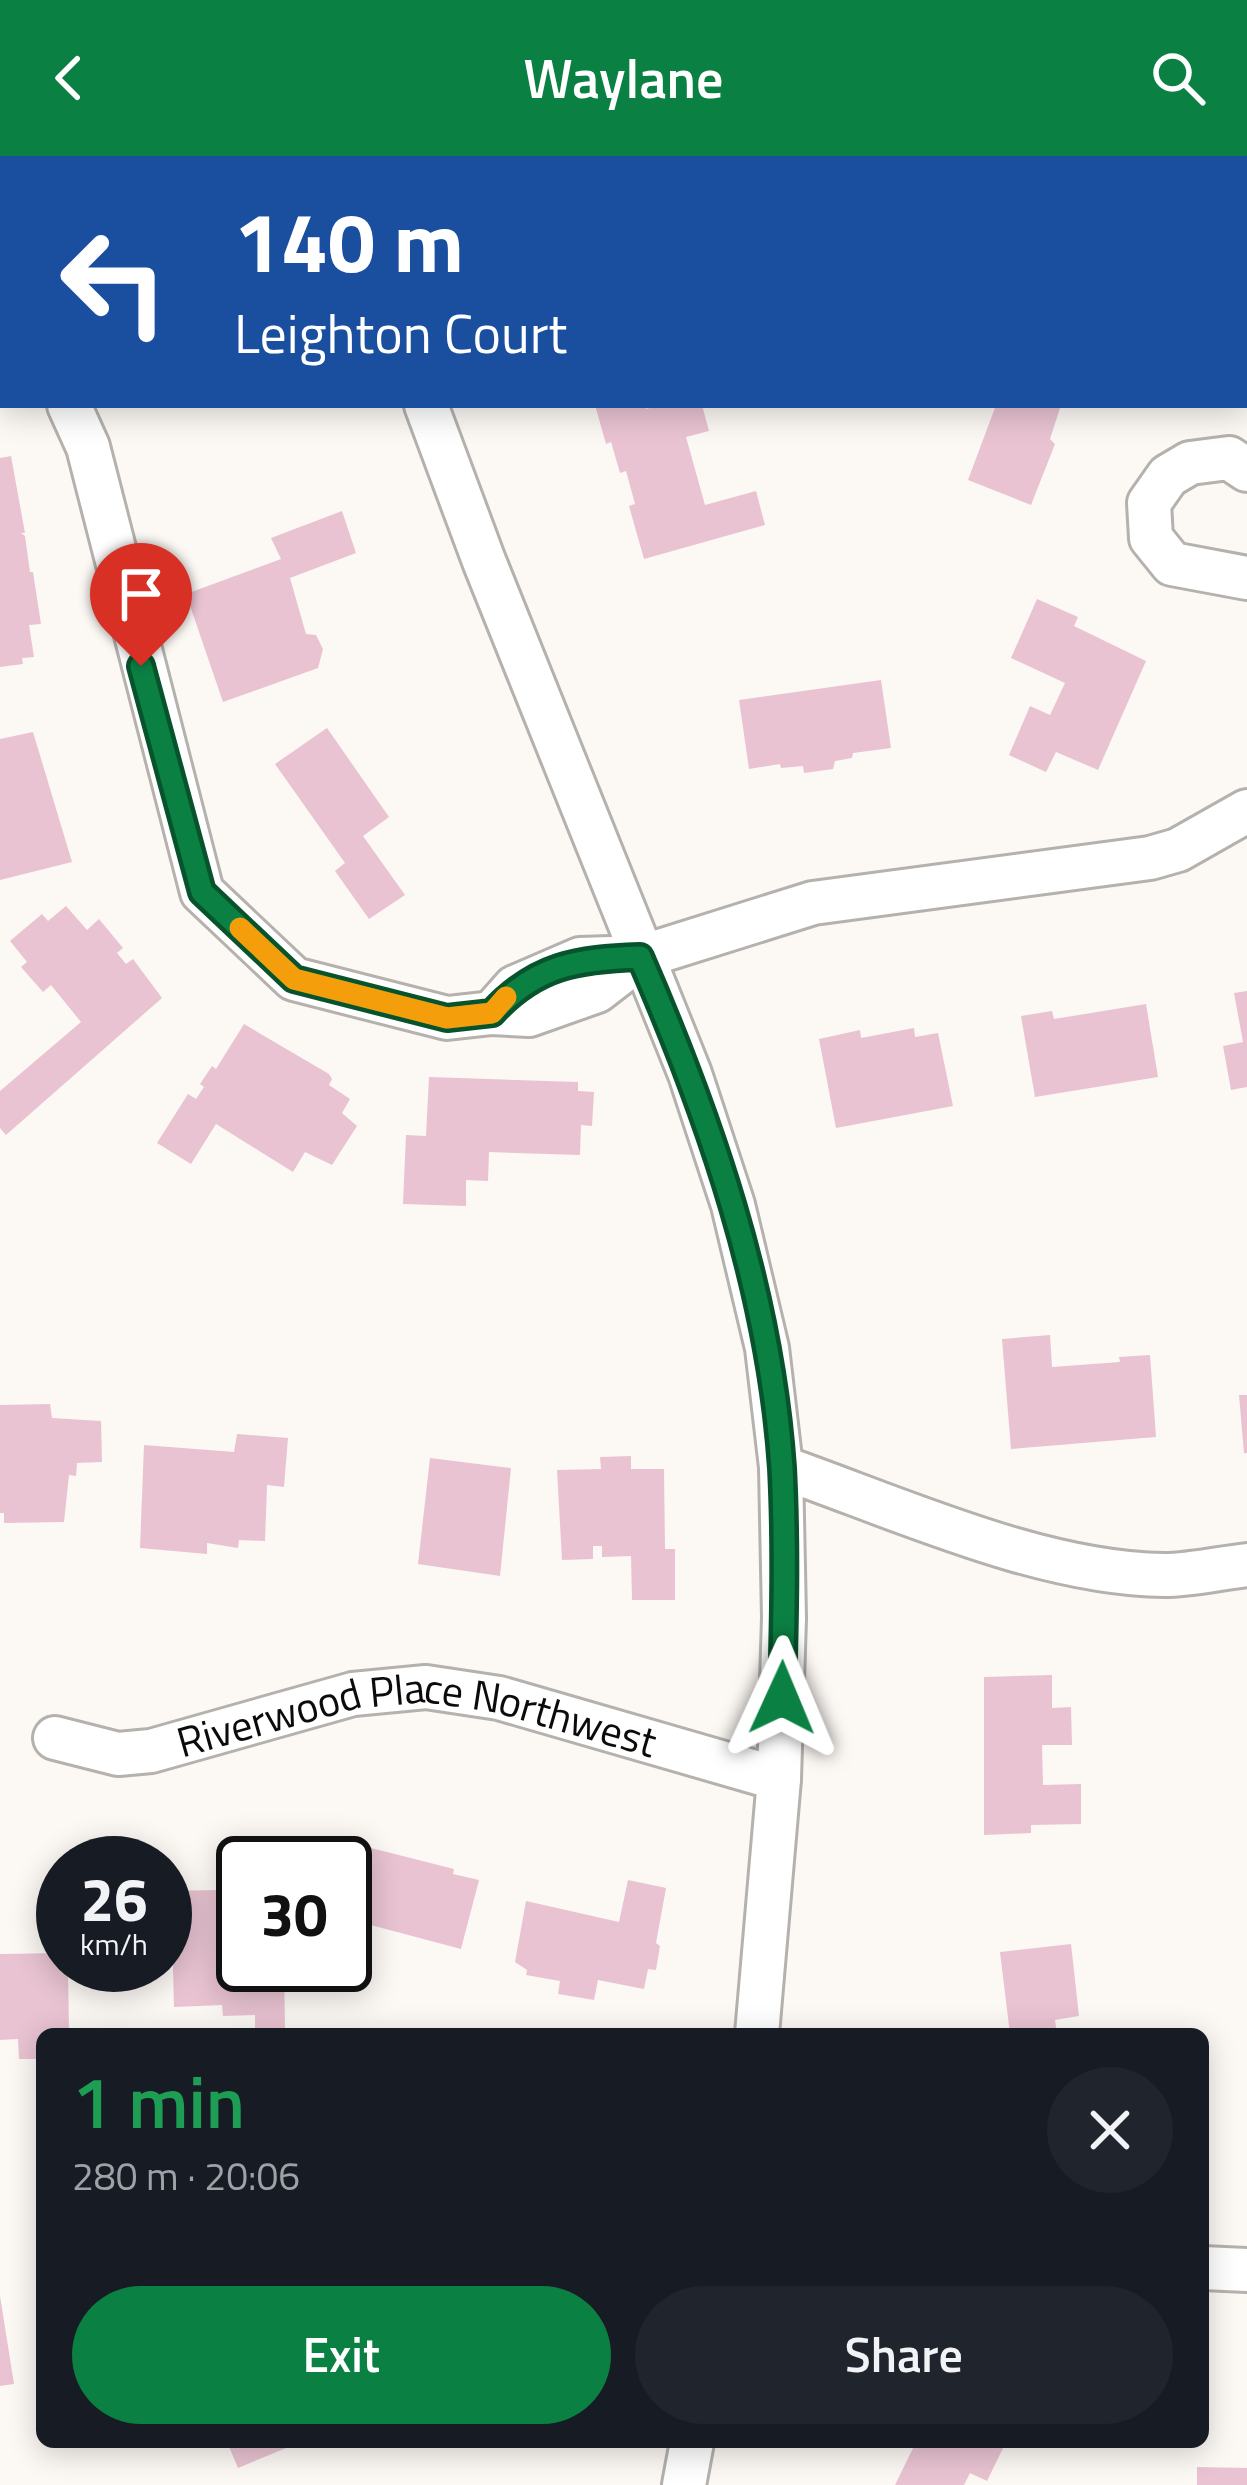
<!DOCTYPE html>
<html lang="en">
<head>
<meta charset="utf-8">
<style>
  :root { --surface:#171b24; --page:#20242c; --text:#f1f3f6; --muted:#9ea1a6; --accent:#0b8043 }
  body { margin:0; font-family:"Titillium Web",sans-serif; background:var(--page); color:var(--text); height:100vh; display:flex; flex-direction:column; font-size:45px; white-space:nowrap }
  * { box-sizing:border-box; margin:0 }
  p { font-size:39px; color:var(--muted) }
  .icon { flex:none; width:66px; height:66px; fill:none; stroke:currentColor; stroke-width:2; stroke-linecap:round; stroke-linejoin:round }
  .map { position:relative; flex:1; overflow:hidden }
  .panel { position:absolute; left:36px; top:1872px; width:1173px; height:420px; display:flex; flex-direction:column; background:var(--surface); border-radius:18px; box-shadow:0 6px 30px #0003 }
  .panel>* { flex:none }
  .top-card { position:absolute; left:0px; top:0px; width:1248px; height:252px; box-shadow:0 6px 30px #0003; background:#1a4fa0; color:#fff; overflow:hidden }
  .speed { position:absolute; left:36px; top:1680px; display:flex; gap:24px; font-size:60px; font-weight:700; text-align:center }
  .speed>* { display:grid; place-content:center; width:156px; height:156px; border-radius:50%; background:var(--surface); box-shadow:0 6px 30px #0003; line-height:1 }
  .speed small { font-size:30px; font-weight:400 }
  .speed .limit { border:6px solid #111; border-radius:18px; background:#fff; color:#111 }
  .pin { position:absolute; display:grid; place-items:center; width:102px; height:102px; color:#fff; margin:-123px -51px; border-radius:50% 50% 50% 0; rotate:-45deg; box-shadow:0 0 12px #0007 }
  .pin .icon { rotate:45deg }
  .me { position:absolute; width:132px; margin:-66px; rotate:1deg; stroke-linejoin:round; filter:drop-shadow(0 0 9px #0008) }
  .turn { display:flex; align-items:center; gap:42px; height:252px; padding:0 36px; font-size:54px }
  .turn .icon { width:156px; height:156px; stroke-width:2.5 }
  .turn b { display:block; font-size:84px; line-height:102px }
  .round { display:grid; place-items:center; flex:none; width:126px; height:126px; border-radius:63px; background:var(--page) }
  .headline { display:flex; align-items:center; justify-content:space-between; height:204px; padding:0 36px }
  h1 { font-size:72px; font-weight:600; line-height:90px; color:#1e9e55 }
  .cta { display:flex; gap:24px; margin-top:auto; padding:24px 36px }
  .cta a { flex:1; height:138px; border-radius:72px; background:var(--accent); color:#fff; font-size:48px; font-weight:600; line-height:138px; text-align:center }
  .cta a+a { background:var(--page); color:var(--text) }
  header { display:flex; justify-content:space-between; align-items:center; height:156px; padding:0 36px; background:var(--accent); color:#fff; font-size:54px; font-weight:600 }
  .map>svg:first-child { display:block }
  .building { fill:#e9c3d2 }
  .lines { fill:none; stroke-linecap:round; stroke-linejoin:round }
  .minor-casing { stroke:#b5b1ad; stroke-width:48 }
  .minor { stroke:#fff; stroke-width:42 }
  .route-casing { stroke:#07532c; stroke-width:30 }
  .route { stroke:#0b8043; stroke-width:21 }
  .slow { stroke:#f59e0b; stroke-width:21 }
  .labels { text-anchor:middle; stroke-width:10; stroke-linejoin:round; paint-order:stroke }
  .street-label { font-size:42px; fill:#0c0b0a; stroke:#fcf8f4 }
</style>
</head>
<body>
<header><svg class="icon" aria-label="back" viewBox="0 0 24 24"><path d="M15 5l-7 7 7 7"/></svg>Waylane<svg class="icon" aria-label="search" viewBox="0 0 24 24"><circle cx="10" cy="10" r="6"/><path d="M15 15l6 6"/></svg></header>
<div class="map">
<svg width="1247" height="2329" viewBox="0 0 1247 2329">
  <rect width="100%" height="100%" fill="#fcf8f4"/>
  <path class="building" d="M595,249h49l2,4 15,-4h41l7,26 -23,6 19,68 51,-14 9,34 -121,34 -15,-53 6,-2 -9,-33 -6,2 -9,-31 -5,2z
    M996,249h65l-11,34 5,5 -24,61 -63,-25z
    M11,300l14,77h-4l4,3 5,36h3l8,52 -12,1 5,32 -12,1 1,6 -23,3v-209z
    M342,355l14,42 -66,25 16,56 10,1 7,14 -5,19 -95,34 -37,-108 95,-35 -10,-21z
    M1037,443l41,18 -4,9 72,35 -48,109 -42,-18 -10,20 -37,-17 21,-49 20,9 15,-32 -54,-25z
    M881,524l10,68 -38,5 -1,5 -17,3 -2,8 -29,4 -1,-7 -22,2 -1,-4 -31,5 -10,-69z
    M327,572l62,89 -26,19 42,59 -36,24 -34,-48 10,-8 -70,-99z
    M33,576l39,130 -72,18v-141z
    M66,750l21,24 12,-11 24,29 -6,5 9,11 7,-5 29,39 -156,137 -6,-7v-37l81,-69 -30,-37 -8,7 -22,-25 6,-5 -17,-21 32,-27 6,7z
    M1247,835v96l-16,3 -8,-44 20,-4 -9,-49z
    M1146,848l12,73 -123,20 -14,-81 31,-5 2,8z
    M244,868l85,50 3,5 -3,6 21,14 -8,14 15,13 -25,39 -27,-13 -12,20 -77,-48 -25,40 -34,-21 31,-49 8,5 8,-12 -4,-3 12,-18 4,3z
    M914,872l1,9 23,-4 15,73 -117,22 -17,-89 41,-9 1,8z
    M429,921l149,5v9l16,1 -2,34 -11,-1 -1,30 -91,-3 -1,29 -22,-1v26l-63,-2 3,-69 20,1z
    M1050,1179l2,32 68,-5 -1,-5 31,-2 6,82 -145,12 -9,-110z
    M1239,1239h8v58h-3z
    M50,1248l2,14 49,3 1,41 -25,1 -1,13 -7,-1 -5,47 -60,1v-10h-4v-108z
    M237,1278l51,4 -4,49 -17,-2 -2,56 -26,-1 -1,8 -31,-5v11l-67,-6 4,-103 90,7z
    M631,1300v13h33l1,80h10v51h-43l-1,-44 -29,1v-11h-9v13l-31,1 -5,-90 44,-1 -1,-12z
    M430,1302l81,10 -11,108 -82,-12z
    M1052,1519v33l19,-1 1,38h-30l1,40 38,-1v40l-50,1v8l-47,2v-158z
    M367,1691l87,22 -1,5 26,6 -18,69 -113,-30z
    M628,1724l38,8 -10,55 4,3 -4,24 -8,-1 -4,20 -46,-9 -4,20 -36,-6 2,-13 -34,-6 1,-5 -12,-8 11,-61 93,21z
    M216,1734l1,34 26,-1v42h41l1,64 -30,1v-15l-32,1 -1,-11 -48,2 -3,-116z
    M1071,1788l8,72 -24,4 2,14h-47l-10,-82z
    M63,1797v12h5l1,69h-27v25h-23l-1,-20 -18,1v-86z
    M0,2140l14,88 -14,2z
    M227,2286h63l1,4 -53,22z
    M916,2286h84l5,2 -18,37 -17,-8 -6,12h-69z
    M1197,2311l50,1v17h-50z"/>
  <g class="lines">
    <g class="minor-casing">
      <g id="minor">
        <path d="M334,0l1,3"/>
        <path d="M0,133l3,2"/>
        <path d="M69,249l19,42 114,445 92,87 153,39 45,-5 37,2 68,-24 44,-34"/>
        <path d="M426,249l58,156 206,513 43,131 34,143 14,119 3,151 -5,161 -22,255"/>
        <path d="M1247,314l-18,-12 -39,5 -22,13 -19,27 2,35 21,26 75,14"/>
        <path d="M492,857l23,-26 65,-28 61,-2 172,-54 337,-45 28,-8 69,-39"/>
        <path d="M781,1311c117,41 260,107 383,108 27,0 56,-7 83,-10"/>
        <path id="s1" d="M55,1582l63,16 33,-3 202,-57 73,-7 73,11 280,81"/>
        <path d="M1203,2112l44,2"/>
        <path d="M684,2329l8,-43"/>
      </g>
    </g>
    <use href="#minor" class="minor"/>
  </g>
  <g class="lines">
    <g class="route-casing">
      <path id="route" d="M141,510l61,226 92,87 153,39 45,-5c44,-48 86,-54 148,-56 70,161 130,334 142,511 4,77 2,154 0,230"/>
    </g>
    <use href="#route" class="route"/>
    <path class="slow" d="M240,772l54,51 153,39 45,-5 14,-16"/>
  </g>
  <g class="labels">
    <g class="street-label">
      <text dy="15" stroke="none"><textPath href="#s1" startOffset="372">Riverwood Place Northwest</textPath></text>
    </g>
  </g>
</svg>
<div class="speed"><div>26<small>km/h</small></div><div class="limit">30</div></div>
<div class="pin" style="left:141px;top:510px;background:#d93025"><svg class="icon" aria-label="arrive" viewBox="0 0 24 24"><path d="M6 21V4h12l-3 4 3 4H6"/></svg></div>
<svg class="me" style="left:782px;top:1542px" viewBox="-20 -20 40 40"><path d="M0-17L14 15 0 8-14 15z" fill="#0b8043" stroke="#fff" stroke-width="4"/></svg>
<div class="top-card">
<div class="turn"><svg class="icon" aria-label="left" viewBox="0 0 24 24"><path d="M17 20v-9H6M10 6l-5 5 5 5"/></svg><div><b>140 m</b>Leighton Court</div></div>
</div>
<section class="panel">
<div class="headline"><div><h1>1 min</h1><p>280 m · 20:06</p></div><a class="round"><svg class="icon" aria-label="close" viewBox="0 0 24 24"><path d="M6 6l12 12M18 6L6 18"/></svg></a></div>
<div class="cta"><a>Exit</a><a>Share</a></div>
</section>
</div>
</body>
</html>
